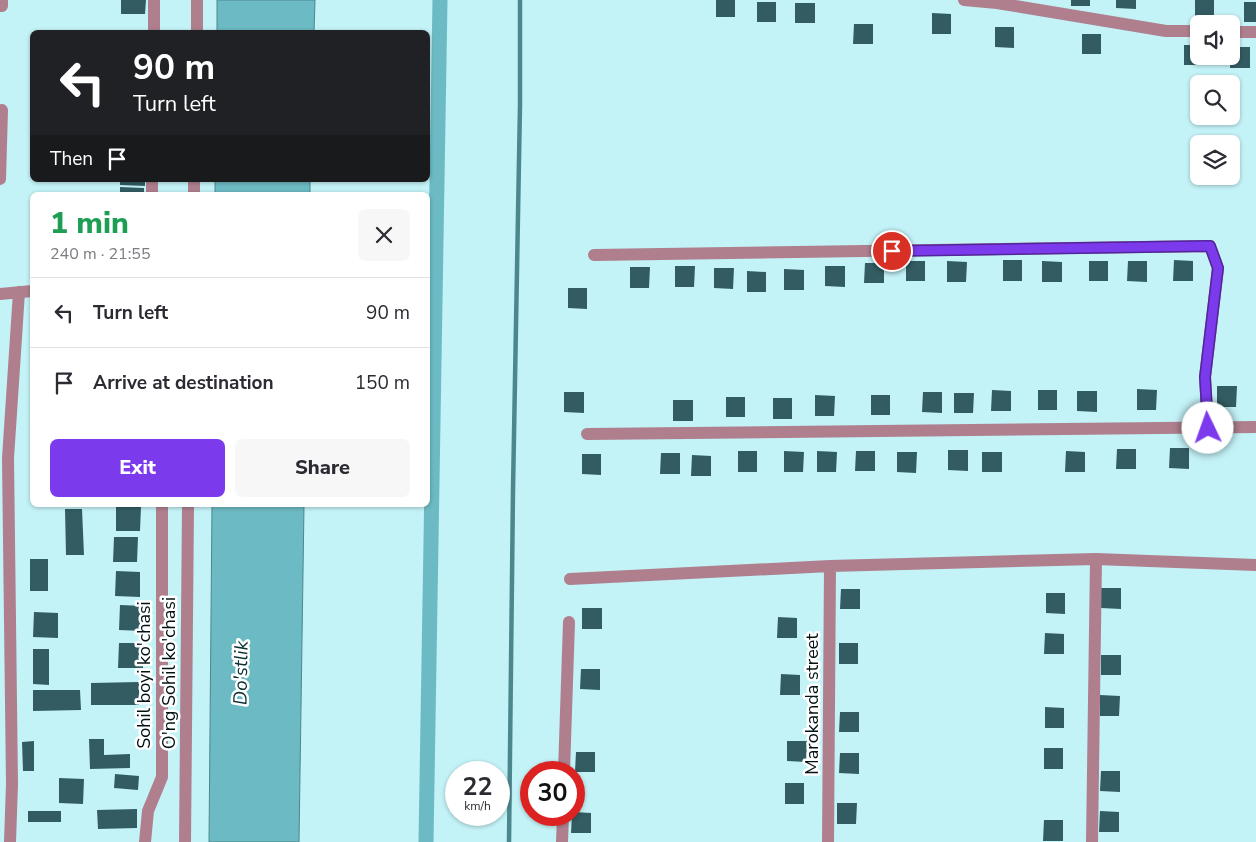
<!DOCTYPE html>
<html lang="en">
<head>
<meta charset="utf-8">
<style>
  :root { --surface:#fff; --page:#f7f7f7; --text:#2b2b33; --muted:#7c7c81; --line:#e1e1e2; --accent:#7c3aed }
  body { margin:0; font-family:"Nunito Sans",sans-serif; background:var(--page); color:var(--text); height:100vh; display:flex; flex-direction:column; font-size:19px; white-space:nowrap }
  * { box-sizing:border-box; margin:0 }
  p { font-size:16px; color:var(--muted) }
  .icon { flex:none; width:28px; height:28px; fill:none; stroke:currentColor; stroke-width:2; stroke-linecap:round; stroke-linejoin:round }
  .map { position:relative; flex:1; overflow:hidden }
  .sheet { position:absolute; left:30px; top:192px; width:400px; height:315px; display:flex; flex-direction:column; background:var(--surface); border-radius:8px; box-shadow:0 1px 4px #0004 }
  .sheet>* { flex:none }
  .hud { position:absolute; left:30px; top:30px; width:400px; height:152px; border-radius:8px; box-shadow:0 1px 4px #0004; background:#202124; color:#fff; overflow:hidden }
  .fabs { position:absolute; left:1190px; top:15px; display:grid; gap:10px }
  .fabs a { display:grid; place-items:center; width:50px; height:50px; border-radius:8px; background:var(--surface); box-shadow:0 1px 4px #0004; font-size:25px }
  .speed { position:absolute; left:445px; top:761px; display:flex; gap:10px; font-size:25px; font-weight:700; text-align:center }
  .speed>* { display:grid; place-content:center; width:65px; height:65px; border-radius:50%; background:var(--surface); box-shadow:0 1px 4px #0004; line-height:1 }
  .speed small { font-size:12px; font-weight:400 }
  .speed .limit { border:8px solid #d22; background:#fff; color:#111 }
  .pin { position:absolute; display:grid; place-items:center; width:42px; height:42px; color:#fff; margin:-21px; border:2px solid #fff; border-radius:50%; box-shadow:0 1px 5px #0007 }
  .me { position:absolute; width:55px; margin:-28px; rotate:357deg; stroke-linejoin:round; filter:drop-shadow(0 0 4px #0008) }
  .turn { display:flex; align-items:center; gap:18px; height:105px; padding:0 20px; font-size:22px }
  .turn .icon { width:65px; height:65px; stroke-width:2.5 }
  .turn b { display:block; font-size:35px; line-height:42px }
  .then { display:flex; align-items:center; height:48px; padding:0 20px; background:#0003; gap:10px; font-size:19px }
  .round { display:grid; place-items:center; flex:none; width:52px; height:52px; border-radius:8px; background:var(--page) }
  .overview { display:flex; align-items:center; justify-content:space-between; height:85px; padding:0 20px }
  h1 { font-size:30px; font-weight:800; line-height:38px; color:#1e9e55 }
  .primary-button { display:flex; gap:10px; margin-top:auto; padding:10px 20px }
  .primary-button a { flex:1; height:58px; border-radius:8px; background:var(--accent); color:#fff; font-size:20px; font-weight:800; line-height:58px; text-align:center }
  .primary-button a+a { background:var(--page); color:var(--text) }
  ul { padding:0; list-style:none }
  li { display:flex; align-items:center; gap:15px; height:70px; padding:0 20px; border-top:1px solid var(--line) }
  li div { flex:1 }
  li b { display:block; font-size:19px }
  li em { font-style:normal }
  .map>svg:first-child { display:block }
  .water { fill:#6cbac3; stroke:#4c878e }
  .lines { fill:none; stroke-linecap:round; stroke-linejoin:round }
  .stream { stroke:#4c878e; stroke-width:4.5 }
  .canal { stroke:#6cbac3; stroke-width:15 }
  .building { fill:#325c62 }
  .minor { stroke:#af7f8e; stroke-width:12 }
  .route-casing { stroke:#51269a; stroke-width:12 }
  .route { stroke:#7c3aed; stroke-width:9 }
  .labels { text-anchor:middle; stroke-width:5; stroke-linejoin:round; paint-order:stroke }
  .street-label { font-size:18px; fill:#021113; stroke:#fff }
  .water-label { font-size:19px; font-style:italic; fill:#083035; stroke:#fff }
</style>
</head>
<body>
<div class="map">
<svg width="1256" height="842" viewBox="0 0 1256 842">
  <rect width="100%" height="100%" fill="#c3f2f7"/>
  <path class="water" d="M217,0h98l-1,32h-97z
    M215,180h95v15h-95z
    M212,505h92l-5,337h-90z"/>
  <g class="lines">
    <path class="stream" d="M509,842l4,-352 7,-385v-105"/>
    <path class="canal" d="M426,842l14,-842"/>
  </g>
  <path class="building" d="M121,0h25l-1,14h-24z
    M716,0h19v17h-19z
    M1071,0h19v6h-19z
    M1116,0h20v9l-20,-1z
    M1195,0h19v20h-19z
    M757,2h19v20h-19z
    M1244,2h12v20h-12z
    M795,3h20v20h-20z
    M932,13l19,1v20h-19z
    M854,24h19v20h-20z
    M995,27h19v21l-19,-1z
    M1082,34h19v20h-19z
    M1184,45h15v11h4v9h-19z
    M1231,47h19v21h-20z
    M120,180h25v6l-25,-1z
    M120,187l24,1v7h-24z
    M1003,260h19v21h-19z
    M1174,260l19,1v20h-20z
    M906,261h19v20h-19z
    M947,261l20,1 -1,20h-19z
    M1042,261l20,1v20h-20z
    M1089,261h19v20h-19z
    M1128,261h19v21l-20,-1z
    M865,263h19v20h-20z
    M675,266h20l-1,21h-19z
    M825,266h20v21l-20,-1z
    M630,267h20l-1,21h-19z
    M714,268h20l-1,21 -19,-1z
    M784,269l20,1v20h-20z
    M747,271l19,1v20h-19z
    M568,288h19v21l-19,-1z
    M1217,386h20l-1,21h-19z
    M1137,389l20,1 -1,20h-19z
    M992,390l19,1v20h-20z
    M1038,390h19v20h-19z
    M1077,391h20v21l-20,-1z
    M564,392h20v21l-20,-1z
    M923,392h19v21l-20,-1z
    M954,393h20l-1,20h-19z
    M815,395l20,1 -1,20h-19z
    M871,395h19v20h-19z
    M726,397h19v20h-19z
    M773,398h19v21h-19z
    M673,400h20v21h-20z
    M1170,448h19v21l-20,-1z
    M1117,449h19v20h-20z
    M948,450h20v21l-20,-1z
    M738,451h19v21h-19z
    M784,451l20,1 -1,20h-19z
    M817,451l20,1 -1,20h-19z
    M856,451h19v20h-20z
    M1066,451l19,1v20h-20z
    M897,452h20l-1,21 -19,-1z
    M982,452h20v20h-20z
    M661,453h19v21h-20z
    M582,454h19v21l-19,-1z
    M692,455l19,1v20h-20z
    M116,506l25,1 -1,24h-24z
    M65,509h17l2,46h-18z
    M114,537h24l-1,25h-24z
    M30,559h18v32h-18z
    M116,571l24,1v25l-25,-1z
    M1101,588h20v21l-20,-1z
    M841,589h19v20h-20z
    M1046,593h19v21l-19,-1z
    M120,605l24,1 -1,25 -24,-1z
    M582,608h20v21h-20z
    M34,612l24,1v25l-25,-1z
    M778,617l19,1v20h-20z
    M1045,633l19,1v20h-20z
    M119,643h24v25h-25z
    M839,643h19v21h-19z
    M33,649h16v36l-16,-1z
    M1101,655h20v20h-20z
    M581,669h19v21l-20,-1z
    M781,674l19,1v20h-20z
    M139,682v23h-48v-22z
    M33,690h47l1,20 -48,1z
    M1100,695l20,1 -1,20h-19z
    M1045,707l19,1v20h-19z
    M840,712h19v20h-20z
    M89,739h15v16l26,-1v14l-40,1z
    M34,741v30h-11l-1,-29z
    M787,741h20l-1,21 -19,-1z
    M1044,748h19v21h-19z
    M576,752h19v20h-20z
    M840,753h19v21l-20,-1z
    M1101,771h19v21l-20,-1z
    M115,774l24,2 -1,14 -24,-2z
    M59,778l25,1 -1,25 -24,-1z
    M785,783h19v21h-19z
    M837,803h20l-1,21h-19z
    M137,809v19l-39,1 -1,-19z
    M28,811h33v11h-33z
    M1100,811l19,1v20h-20z
    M574,812l17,1v20h-20l1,-18h2z
    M1044,820h19v21h-20z"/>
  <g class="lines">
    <path class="minor" d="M964,0l33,3 169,28h33
      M0,6h2v-6
      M154,32v-32
      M197,32v-32
      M1231,32h25
      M0,179l2,-69
      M152,195v-15
      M194,195v-15
      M594,255l616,-9 8,22 -13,109 3,51
      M0,294l32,-3
      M587,434l669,-7
      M570,579l260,-13 266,-7 160,6
      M564,772l5,-150
      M10,842l2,-58 -4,-326 11,-166
      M145,842l3,-31 14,-34v-272
      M185,842l3,-337
      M562,842l1,-27
      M828,842l2,-276
      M1092,842l4,-283"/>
  </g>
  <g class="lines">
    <g class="route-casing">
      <path id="route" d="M892,251l318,-5 8,22 -13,109 3,51"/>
    </g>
    <use href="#route" class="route"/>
  </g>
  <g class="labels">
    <g class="street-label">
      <text transform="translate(169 673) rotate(-90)" y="6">O'ng Sohil ko'chasi</text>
      <text transform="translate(144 675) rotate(-90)" y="6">Sohil boyi ko'chasi</text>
      <text transform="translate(812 704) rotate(-90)" y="6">Marokanda street</text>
    </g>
    <g class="water-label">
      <text transform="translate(240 673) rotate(-89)" y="7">Do'stlik</text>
    </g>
  </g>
</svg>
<div class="fabs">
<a><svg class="icon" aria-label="sound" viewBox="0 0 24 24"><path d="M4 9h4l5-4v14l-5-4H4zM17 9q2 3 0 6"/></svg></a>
<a><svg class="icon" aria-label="search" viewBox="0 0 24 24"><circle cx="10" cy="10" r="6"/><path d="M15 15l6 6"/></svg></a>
<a><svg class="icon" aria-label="layers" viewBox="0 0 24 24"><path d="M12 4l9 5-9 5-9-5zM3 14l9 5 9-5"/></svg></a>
</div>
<div class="speed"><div>22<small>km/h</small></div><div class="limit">30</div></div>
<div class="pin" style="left:892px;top:251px;background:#d93025"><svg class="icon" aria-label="arrive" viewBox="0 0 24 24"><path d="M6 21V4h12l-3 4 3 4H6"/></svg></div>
<svg class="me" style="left:1208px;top:428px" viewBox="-20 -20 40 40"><circle r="19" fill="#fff"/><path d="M0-13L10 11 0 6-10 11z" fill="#7c3aed"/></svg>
<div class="hud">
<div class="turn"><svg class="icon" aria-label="left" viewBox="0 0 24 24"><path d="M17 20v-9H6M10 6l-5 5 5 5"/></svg><div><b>90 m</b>Turn left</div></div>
<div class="then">Then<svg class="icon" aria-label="arrive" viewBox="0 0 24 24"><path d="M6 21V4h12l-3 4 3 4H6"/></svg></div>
</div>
<section class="sheet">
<div class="overview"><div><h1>1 min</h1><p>240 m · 21:55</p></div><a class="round"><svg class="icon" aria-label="close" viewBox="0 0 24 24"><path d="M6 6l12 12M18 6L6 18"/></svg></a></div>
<ul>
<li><svg class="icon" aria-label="left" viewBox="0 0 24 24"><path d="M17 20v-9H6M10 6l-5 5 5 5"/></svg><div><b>Turn left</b></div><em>90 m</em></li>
<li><svg class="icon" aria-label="arrive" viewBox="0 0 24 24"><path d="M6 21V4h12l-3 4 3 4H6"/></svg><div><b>Arrive at destination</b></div><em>150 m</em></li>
</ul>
<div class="primary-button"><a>Exit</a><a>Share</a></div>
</section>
</div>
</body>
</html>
